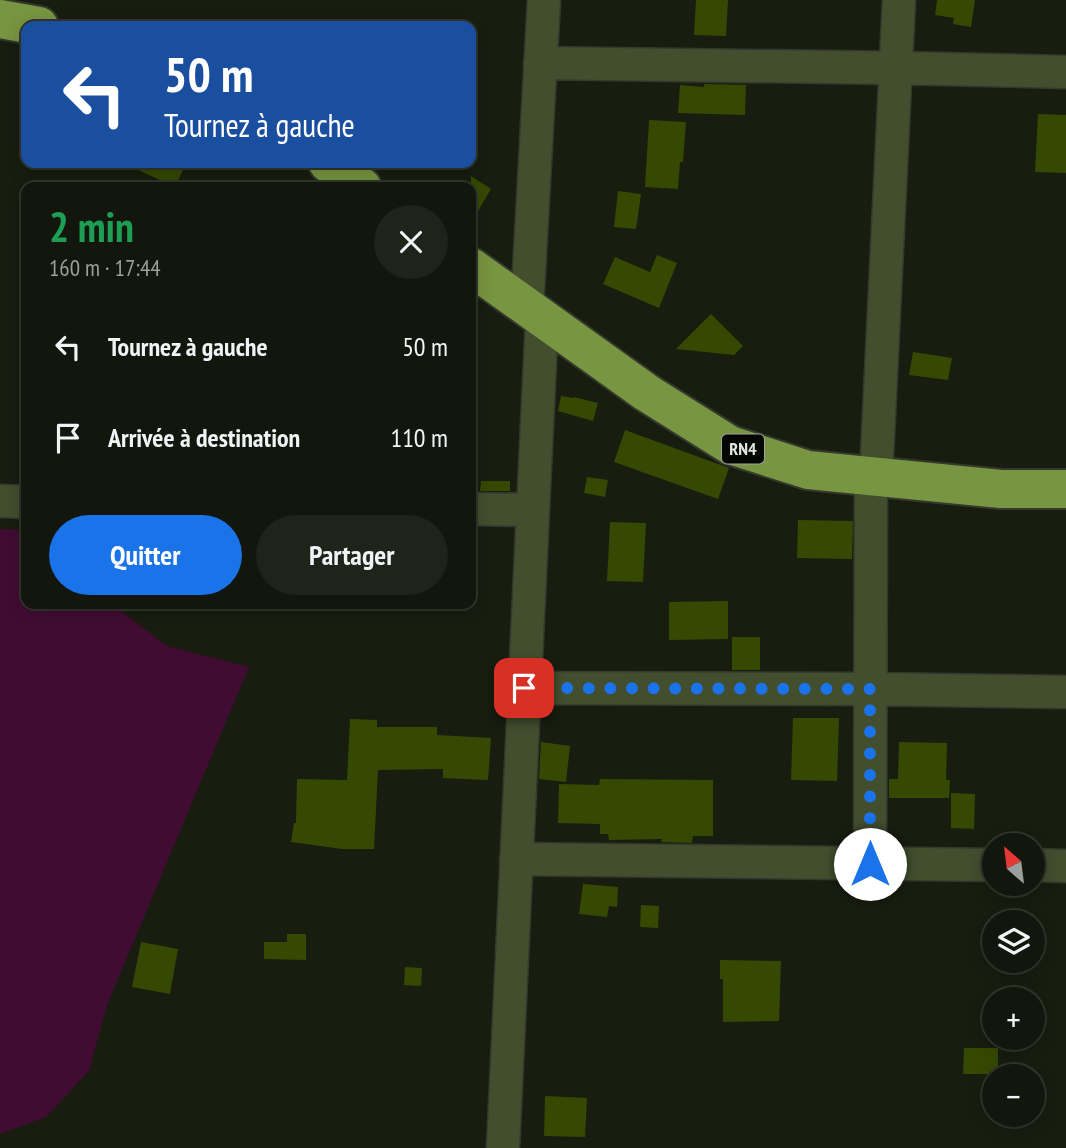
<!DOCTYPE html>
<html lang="fr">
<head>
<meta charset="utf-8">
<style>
  :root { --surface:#12160c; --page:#1f231a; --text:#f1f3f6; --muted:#9c9f9d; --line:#31352d; --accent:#1a73e8 }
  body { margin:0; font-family:"PT Sans Narrow",sans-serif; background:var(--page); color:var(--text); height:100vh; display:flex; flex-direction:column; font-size:26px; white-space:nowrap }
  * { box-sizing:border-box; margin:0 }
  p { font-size:23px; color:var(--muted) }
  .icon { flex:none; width:38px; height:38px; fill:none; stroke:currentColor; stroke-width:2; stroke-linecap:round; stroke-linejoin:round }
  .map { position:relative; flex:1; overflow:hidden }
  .panel { position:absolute; left:21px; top:182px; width:455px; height:427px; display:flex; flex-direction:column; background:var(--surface); border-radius:14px; box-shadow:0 4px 18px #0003,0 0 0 2px var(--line) }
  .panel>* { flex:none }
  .banner { position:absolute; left:21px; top:21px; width:455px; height:147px; border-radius:14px; box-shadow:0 4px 18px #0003,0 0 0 2px var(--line); background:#1a4fa0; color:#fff; overflow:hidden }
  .needle { width:46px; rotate:332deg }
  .buttons { position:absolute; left:982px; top:833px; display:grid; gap:14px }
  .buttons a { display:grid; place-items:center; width:63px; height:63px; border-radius:50%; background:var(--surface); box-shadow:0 4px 18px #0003,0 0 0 2px var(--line); font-size:35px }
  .pin { position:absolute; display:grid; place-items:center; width:60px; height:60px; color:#fff; margin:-30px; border-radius:14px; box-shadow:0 4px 10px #0006 }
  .me { position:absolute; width:77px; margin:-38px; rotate:0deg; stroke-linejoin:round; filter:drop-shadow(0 0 5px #0008) }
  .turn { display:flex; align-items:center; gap:24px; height:147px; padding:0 28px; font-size:32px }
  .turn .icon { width:91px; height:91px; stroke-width:2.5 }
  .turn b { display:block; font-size:49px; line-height:60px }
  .round { display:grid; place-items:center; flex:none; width:74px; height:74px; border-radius:37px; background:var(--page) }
  .head { display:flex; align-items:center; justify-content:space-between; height:119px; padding:0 28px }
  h1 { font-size:42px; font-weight:800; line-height:52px; color:#1e9e55 }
  .action { display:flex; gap:14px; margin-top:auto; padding:14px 28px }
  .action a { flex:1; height:80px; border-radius:42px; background:var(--accent); color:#fff; font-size:28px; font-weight:800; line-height:80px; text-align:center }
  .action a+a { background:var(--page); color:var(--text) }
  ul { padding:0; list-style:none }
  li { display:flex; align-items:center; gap:21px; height:91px; padding:0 28px }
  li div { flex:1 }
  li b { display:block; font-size:26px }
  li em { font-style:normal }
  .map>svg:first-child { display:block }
  .green { fill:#400c32 }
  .building { fill:#354903 }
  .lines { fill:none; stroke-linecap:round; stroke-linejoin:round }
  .minor-casing { stroke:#34392d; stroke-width:35 }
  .highway-casing { stroke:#34392d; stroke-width:42 }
  .minor { stroke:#424e2e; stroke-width:32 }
  .highway { stroke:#789541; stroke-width:38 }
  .route { stroke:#1a73e8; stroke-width:12; stroke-dasharray:0 21.6 }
  .labels { text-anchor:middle; stroke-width:5; stroke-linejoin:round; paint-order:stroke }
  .shield { fill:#050703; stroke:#a0a39b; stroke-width:2 }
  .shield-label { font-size:18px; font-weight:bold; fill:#e2e6dc }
</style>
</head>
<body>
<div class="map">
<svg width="1066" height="1148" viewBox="0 0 1066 1148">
  <rect width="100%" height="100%" fill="#181d10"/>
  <path class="green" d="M0,529l26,1v74h86l55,42 82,21 -142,338 -18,66 -43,46 -46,17z"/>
  <path class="building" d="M696,0h32l-2,36 -32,-1z
    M937,0h38l-4,27 -18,-3 1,-6 -19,-3z
    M704,84l42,1 -1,30 -67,-2 2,-28 24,2z
    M1038,114l28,1v58l-31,-1z
    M649,120l37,2 -3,40h-3l-2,27 -33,-2z
    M123,163h63l-11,24z
    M471,176l20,13 -20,34z
    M618,191l23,3 -5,35 -22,-2z
    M657,255l20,8 -18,45 -56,-24 12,-27 35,15z
    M711,314l32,32 -9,9 -58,-6z
    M913,352l39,6 -4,22 -39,-5z
    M561,396l13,2v-1l24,6 -5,18 -35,-10z
    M625,430l104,38 -11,31 -104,-37z
    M587,477l21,3 -3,17 -21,-4z
    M481,481h29v10h-30z
    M798,520l55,1 -1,38 -55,-1z
    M610,522l36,1 -3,59 -36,-1z
    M728,601v38l-59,1v-38z
    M732,637h28v33h-28z
    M793,718h46l-2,63 -46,-1z
    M350,719l27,1v7h60v8l54,3 -3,42 -45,-2v-9l-65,1 -4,79h-32l-51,-7 3,-19h2l1,-44 50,1z
    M541,742l29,4 -4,36 -27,-3z
    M899,742l48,1 -1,37h4l-1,18h-60v-19h9z
    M600,779l113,1v56h-20l-1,7 -31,-1 1,-3 -53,1 -1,-6h-8v-10l-42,-1 1,-39 40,1z
    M951,793l24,1 -1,35 -23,-1z
    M583,884l35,3 -1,20 -8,-1 -2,11 -28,-3z
    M641,905l18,1 -1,22 -18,-1z
    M287,934h19v26l-42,-1v-17h23z
    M141,942l37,7 -8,45 -38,-7z
    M720,960l61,1 -2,60 -56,1v-43h-3z
    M405,967l17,1 -1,18 -17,-1z
    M964,1048h34v26h-35z
    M545,1096l42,2 -2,39 -41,-1z"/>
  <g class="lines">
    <g class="minor-casing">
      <path id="minor" d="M540,63l357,5 169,4
        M527,308l17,-308
        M876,477l23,-477
        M0,501l26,1
        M471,509l62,1
        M524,688l346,1 196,3
        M516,859l478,6
        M870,864l1,-387
        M1032,865l34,1
        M503,1148l39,-829"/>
    </g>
    <g class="highway-casing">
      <path id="highway" d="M0,19l39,7
        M328,163l34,24
        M471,267l176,126 83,52 78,25 193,19h65"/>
    </g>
    <use href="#minor" class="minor"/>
    <use href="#highway" class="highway"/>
  </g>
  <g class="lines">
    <path class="route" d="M524,688l346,1v175"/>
  </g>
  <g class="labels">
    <rect class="shield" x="722" y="434.5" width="42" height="29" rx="5"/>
    <g class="shield-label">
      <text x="743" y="455">RN4</text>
    </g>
  </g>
</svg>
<div class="buttons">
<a><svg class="needle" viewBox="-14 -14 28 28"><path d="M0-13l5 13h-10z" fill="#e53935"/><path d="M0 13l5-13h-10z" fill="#9c9f9d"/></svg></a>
<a><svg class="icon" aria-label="layers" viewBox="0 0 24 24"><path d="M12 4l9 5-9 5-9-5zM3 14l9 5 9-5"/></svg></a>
<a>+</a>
<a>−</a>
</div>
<div class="pin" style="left:524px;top:688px;background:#d93025"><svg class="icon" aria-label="arrive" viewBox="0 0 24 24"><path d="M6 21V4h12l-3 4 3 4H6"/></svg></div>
<svg class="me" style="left:870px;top:864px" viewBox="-20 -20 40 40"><circle r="19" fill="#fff"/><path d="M0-13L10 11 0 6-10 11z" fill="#1a73e8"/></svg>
<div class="banner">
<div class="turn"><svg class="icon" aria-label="left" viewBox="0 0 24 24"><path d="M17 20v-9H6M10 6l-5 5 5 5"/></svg><div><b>50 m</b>Tournez à gauche</div></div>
</div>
<section class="panel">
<div class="head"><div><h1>2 min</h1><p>160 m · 17:44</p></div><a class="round"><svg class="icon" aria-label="close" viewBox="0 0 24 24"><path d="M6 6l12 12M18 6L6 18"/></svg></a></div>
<ul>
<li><svg class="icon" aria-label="left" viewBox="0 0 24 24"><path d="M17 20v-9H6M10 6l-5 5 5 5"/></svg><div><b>Tournez à gauche</b></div><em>50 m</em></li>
<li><svg class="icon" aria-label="arrive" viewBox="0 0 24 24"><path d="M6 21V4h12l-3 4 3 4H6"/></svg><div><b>Arrivée à destination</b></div><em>110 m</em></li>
</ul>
<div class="action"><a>Quitter</a><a>Partager</a></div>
</section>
</div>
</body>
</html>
